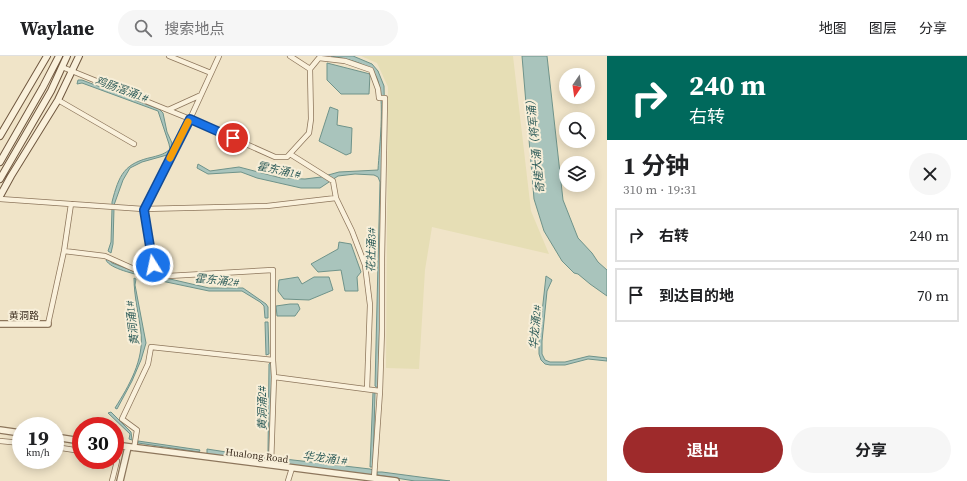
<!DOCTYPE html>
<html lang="zh">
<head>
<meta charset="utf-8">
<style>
  :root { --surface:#fff; --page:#f6f6f6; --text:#202124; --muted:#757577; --line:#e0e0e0; --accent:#9e2a2b }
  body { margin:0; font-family:"Source Serif 4","Noto Sans SC",serif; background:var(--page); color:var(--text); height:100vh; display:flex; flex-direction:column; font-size:15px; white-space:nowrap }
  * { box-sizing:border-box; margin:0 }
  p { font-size:13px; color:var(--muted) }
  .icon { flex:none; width:22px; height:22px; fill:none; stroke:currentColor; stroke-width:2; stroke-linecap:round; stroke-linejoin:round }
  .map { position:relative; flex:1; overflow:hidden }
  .details { display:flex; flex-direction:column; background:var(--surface); width:360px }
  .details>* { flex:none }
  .top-card { background:#00695c; color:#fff; overflow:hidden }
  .needle { width:26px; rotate:193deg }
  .fabs { position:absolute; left:559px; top:12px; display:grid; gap:8px }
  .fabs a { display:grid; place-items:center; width:36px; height:36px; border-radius:50%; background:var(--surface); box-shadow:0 2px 10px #0003; font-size:20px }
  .speed { position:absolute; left:12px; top:361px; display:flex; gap:8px; font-size:20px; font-weight:700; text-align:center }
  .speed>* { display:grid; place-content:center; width:52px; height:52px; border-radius:50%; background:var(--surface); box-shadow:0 2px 10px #0003; line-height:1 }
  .speed small { font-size:10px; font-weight:400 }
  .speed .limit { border:6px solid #d22; background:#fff; color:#111 }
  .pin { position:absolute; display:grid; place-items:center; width:34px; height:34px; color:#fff; margin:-17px; border:2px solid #fff; border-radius:50%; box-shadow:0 1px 4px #0007 }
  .me { position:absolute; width:44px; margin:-22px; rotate:350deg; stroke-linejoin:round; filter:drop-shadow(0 0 3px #0008) }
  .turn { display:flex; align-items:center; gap:14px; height:84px; padding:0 16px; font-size:18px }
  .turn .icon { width:52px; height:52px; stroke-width:2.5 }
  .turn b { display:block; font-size:28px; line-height:34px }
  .round { display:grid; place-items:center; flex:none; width:42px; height:42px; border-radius:21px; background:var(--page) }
  .headline { display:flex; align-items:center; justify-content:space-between; height:68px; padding:0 16px }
  h1 { font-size:24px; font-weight:700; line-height:30px }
  .action { display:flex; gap:8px; margin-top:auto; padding:8px 16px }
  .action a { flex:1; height:46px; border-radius:24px; background:var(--accent); color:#fff; font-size:16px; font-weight:700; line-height:46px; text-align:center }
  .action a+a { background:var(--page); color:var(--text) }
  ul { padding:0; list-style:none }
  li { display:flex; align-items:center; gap:12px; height:54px; margin:0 8px 6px; padding:0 8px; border:2px solid var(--line); border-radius:0px }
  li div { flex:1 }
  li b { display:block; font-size:15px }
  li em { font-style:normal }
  header { display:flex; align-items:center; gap:24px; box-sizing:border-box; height:56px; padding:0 20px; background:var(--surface); border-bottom:1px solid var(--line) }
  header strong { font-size:19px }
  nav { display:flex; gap:22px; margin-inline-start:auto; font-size:14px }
  .search { width:280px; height:36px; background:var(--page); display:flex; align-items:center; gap:10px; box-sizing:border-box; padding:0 14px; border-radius:22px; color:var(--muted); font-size:15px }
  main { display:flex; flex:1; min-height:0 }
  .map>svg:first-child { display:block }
  .farmland { fill:#e6deb5 }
  .water { fill:#a9c4bc; stroke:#6f938a }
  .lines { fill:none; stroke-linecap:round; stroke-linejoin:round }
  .minor-casing { stroke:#8d765c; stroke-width:6 }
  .tertiary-casing { stroke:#8d765c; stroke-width:8 }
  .secondary-casing { stroke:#6f573f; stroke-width:8 }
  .minor { stroke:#faf1dc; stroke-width:4.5 }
  .tertiary { stroke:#faf1dc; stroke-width:5.5 }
  .secondary { stroke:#faf1dc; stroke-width:6 }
  .route-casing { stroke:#114b97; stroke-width:10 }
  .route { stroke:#1a73e8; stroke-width:7 }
  .slow { stroke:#f59e0b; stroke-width:7 }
  .labels { text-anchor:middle; stroke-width:4; stroke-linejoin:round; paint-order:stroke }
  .street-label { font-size:10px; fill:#3d2e20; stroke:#f7eed8 }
  .water-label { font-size:11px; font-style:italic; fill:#2f5d5a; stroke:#f7eed8 }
</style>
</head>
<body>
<header>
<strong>Waylane</strong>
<div class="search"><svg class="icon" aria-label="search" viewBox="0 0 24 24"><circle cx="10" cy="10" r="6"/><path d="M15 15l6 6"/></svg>搜索地点</div>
<nav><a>地图</a><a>图层</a><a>分享</a></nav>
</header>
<main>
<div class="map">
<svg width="607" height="425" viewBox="0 0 607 425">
  <rect width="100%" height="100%" fill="#f0e4c8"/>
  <path class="farmland" d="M361,0h152l18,155 18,43 -117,-27 -7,43 -6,99 -33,-1 2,-281 -11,-24z"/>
  <path class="water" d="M331,0h22l19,8 6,7 6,15 1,49 -7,253 -3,-2 5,-204 -2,-5 -4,-2 -19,-1 -17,2 -18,12h-19l-44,-10 -16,-6 -33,2 -11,-6 1,-4 12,7 29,-4 42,11 24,1 16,-2 18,-5 39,-2c1,-21 9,-82 -4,-97 -11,-12 -29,-14 -43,-17z
    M522,0h25l16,144 15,38 14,15 6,9 9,8v26l-17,-12 -12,-10 -4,-1 -12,-12 -18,-30 -10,-32z
    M327,7l43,11 -1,20h-28l-14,-14z
    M78,24h4l77,29 4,4 4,19 5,11 -1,9 -4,3 -25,7 -12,6 -7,12 -9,25h-2v-3c7,-27 12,-39 41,-45 7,-2 12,-3 17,-8l-1,-5 -11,-33 -76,-28 -5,1z
    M330,51l8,3 -1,15 15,3 -1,25 -5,2 -27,-14z
    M112,152h2l-1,36 -2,9 -3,-2 3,-9z
    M339,186l12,2 10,28 -4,5 1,14h-13l-4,-21 -23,2 -7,-8 27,-15z
    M109,203l3,4 35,13 -1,1c-10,-3 -36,-8 -40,-17z
    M152,220h5l52,12h34l23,16 2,3v11h-3l-1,-12 -4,-4 -18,-11h-33l-57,-12z
    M546,220l6,4 -5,11 -5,50v13l3,6 5,2h15l24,-6 18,2v3l-19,-2 -23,6h-15l-5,-1 -4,-4 -2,-6v-14z
    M298,221l4,7 12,-7h15l4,13 -24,10 -25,-1 -6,-8 1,-11z
    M134,222l2,1 -1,6 11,58 -5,17 -9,21 -15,28 -2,-1c14,-22 29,-48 26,-75 -2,-18 -7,-36 -7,-55z
    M290,248h8l2,5 -5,7h-18l-1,-10z
    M265,266h3l1,32 -3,1z
    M270,307l2,1 -2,88h-2l1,-88z
    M373,336l2,1 -2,74h-3z
    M111,356l20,20 1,8 -3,-1 1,-5 -22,-21z
    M138,385l62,9 -1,2 -61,-9z
    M207,393l58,9v4l-56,-7 -2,-1z
    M276,402l94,11 3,1v5h-5l-92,-12z
    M377,416h5l68,9h-35l-38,-6z"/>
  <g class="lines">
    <g class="minor-casing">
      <path id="minor" d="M169,0l42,17
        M219,0l-29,63 85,38h12l22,-24 2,-14 -1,-50 -20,-13
        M62,11l128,52 -47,90 124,-3 69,-8
        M310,13l9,-11 26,3 26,9 7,19 1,9h6l-3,160v71l-2,62
        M58,44l76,44
        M168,54l33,-15
        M290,98l43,27 3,17 16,33 13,34 5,40 -3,84
        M0,143l71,5 -7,47 -16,73
        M64,195l41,5 38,17 10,-8 -10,-56 -72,-5
        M148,213l20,7 105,-6v90
        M0,385l21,2
        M55,391l26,4
        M134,392l3,-18 -15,-11 26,-55 3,-17 122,13 1,17
        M271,409l3,-88 106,14 -6,87
        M112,425l5,-20 -2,-1
        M288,425l4,-13"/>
    </g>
    <g class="tertiary-casing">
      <path id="tertiary" d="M0,268h48
        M0,374l21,3
        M55,381l26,4
        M115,389l281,36
        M120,425l8,-34"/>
    </g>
    <g class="secondary-casing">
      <path id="secondary" d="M0,80l47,-80
        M0,106l43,-75 16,-31
        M0,123l51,-88 16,-35
        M0,140l11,-20 47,-76 21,-44"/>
    </g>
    <use href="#minor" class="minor"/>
    <use href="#tertiary" class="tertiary"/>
    <use href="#secondary" class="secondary"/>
  </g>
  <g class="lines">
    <g class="route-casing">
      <path id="route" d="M153,209l-9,-55 46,-91 43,19"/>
    </g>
    <use href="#route" class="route"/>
    <path class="slow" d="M170,102l18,-36"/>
  </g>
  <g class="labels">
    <g class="street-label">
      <text x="24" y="263">黄洞路</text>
      <text transform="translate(257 399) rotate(7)" y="4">Hualong Road</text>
    </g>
    <g class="water-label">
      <text transform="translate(122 33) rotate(20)" y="4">鸡肠滘涌1#</text>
      <text transform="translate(535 88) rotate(-96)" y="4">奇槎大涌（将军涌）</text>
      <text transform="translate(279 114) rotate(12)" y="4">霍东涌1#</text>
      <text transform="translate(371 194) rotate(-89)" y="4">花社涌3#</text>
      <text transform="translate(217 224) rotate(6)" y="4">霍东涌2#</text>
      <text transform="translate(132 267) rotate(-97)" y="4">黄洞涌1#</text>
      <text transform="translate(535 271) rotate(-85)" y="4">华龙涌2#</text>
      <text transform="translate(262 352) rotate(-90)" y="4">黄洞涌2#</text>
      <text transform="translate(325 402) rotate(7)" y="4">华龙涌1#</text>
    </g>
  </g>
</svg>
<div class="fabs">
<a><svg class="needle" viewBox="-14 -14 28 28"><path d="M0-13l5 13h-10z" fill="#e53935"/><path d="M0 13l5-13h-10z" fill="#757577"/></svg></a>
<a><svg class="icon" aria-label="search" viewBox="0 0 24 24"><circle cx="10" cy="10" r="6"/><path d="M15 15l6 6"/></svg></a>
<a><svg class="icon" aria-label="layers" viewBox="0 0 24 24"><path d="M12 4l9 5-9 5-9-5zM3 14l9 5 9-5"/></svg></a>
</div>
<div class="speed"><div>19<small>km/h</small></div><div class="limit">30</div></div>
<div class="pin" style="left:233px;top:82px;background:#d93025"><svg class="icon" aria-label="arrive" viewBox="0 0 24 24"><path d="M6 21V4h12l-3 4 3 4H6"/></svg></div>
<svg class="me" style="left:153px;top:209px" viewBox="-20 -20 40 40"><circle r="17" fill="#1a73e8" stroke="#fff" stroke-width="3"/><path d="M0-11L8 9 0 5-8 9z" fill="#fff"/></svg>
</div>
<section class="details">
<div class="top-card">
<div class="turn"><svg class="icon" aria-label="right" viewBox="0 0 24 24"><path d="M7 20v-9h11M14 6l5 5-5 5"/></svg><div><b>240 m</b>右转</div></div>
</div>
<div class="headline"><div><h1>1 分钟</h1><p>310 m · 19:31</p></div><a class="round"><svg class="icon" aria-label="close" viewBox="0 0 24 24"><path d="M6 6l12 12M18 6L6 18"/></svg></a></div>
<ul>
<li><svg class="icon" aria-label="right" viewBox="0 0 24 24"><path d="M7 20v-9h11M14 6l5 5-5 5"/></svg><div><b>右转</b></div><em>240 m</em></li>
<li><svg class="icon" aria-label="arrive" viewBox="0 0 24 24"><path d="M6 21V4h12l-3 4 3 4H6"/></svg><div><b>到达目的地</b></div><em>70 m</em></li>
</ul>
<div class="action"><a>退出</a><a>分享</a></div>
</section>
</main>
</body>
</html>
